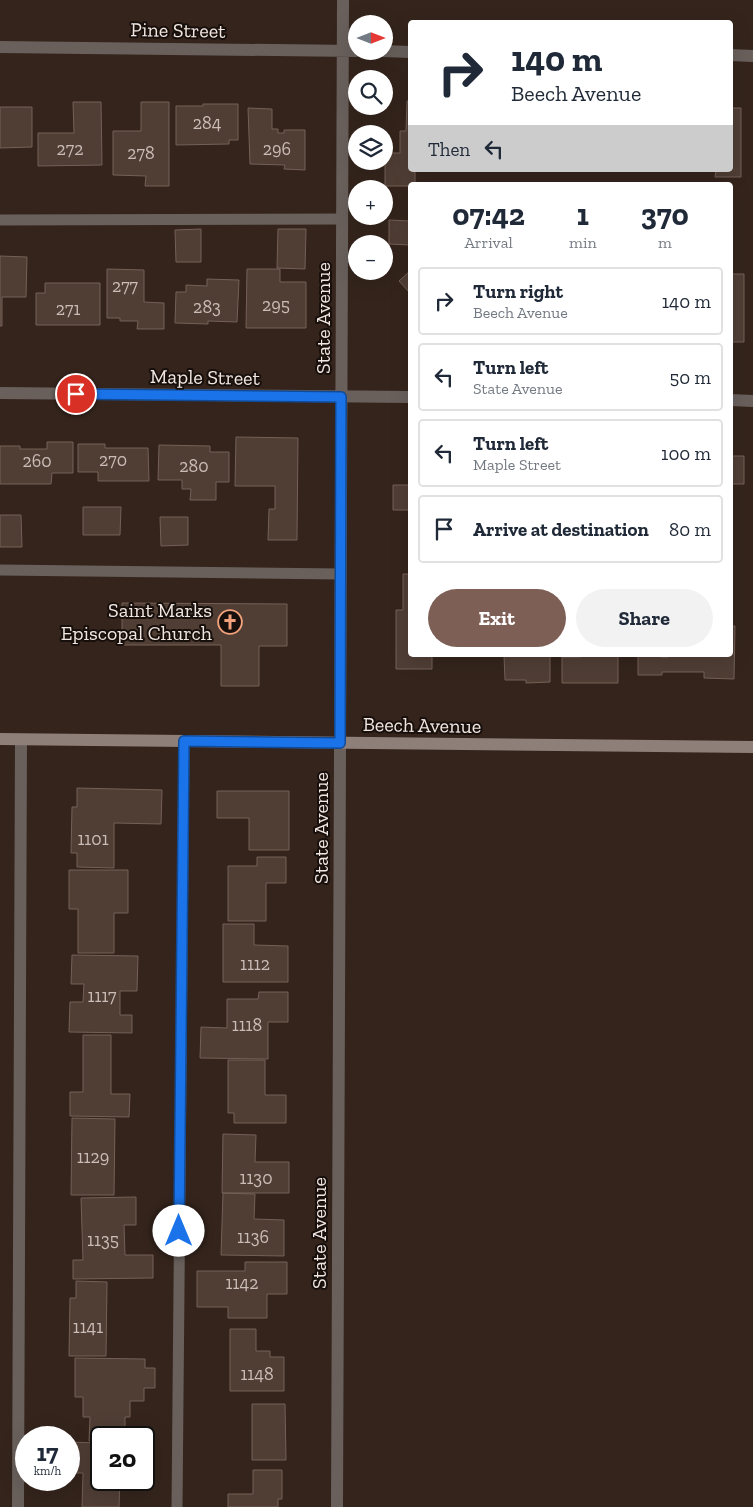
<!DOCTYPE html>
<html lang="en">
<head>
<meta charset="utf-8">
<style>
  :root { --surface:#fff; --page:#f2f2f3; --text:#1f2937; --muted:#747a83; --line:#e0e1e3; --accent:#7d5f56 }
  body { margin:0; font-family:"Zilla Slab",serif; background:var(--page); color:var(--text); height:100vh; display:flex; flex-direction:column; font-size:19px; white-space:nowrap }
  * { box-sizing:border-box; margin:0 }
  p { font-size:16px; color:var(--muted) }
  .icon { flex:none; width:28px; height:28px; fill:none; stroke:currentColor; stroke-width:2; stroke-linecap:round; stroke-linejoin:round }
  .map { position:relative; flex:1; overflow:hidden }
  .details { position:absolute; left:408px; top:182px; width:325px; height:475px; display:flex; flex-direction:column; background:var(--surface); border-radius:5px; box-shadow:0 5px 20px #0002 }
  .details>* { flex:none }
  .hud { position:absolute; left:408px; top:20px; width:325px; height:152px; border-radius:5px; box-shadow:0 5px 20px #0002; background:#fff; color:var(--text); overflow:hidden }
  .needle { width:32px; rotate:90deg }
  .controls { position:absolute; left:348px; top:15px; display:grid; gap:10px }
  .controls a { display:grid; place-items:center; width:45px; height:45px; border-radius:50%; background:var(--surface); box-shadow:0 5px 20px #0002; font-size:25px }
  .speed { position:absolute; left:15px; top:1426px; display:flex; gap:10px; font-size:25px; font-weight:700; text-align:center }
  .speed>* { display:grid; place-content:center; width:65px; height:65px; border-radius:50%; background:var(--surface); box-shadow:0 5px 20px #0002; line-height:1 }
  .speed small { font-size:12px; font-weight:400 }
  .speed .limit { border:2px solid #111; border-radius:8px; background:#fff; color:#111 }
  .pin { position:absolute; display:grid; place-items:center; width:42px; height:42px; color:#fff; margin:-21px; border:2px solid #fff; border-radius:50%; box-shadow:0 1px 5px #0007 }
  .me { position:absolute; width:55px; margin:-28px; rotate:0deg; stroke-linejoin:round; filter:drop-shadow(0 0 4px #0008) }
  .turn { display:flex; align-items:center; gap:18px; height:105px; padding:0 20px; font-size:22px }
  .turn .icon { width:65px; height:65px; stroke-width:2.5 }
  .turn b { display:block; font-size:35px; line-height:42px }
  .then { display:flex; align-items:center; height:48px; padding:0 20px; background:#0003; gap:10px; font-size:19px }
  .eta { display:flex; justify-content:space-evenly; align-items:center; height:85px; text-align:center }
  .eta b { font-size:30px; font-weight:700; line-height:35px }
  .action { display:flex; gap:10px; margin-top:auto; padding:10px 20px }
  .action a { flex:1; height:58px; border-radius:30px; background:var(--accent); color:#fff; font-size:20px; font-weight:700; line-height:58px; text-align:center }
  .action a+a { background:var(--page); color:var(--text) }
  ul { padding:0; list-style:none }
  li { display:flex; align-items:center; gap:15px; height:68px; margin:0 10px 8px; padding:0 10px; border:2px solid var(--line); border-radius:5px }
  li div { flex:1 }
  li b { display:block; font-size:19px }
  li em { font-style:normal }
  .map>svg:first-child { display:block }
  .building { fill:#503e35; stroke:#746057 }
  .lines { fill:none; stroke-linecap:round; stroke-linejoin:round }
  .lane { stroke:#69605c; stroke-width:11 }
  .street { stroke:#69605c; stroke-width:12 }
  .secondary { stroke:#8e7f79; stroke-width:12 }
  .route-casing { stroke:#114b97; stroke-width:12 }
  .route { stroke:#1a73e8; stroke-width:9 }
  .labels { text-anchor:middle; stroke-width:4; stroke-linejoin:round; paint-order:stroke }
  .number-label { font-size:18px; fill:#cabcb6 }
  .street-label { font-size:20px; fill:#f2e6e1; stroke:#170f0b }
  .poi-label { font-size:20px; fill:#f2e6e1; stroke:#170f0b; text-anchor:end }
</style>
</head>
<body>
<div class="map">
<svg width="753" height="1507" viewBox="0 0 753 1507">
  <rect width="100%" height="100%" fill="#34241c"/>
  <path class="building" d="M407,101h3v69h5v15h-5v1h-25v-33h15v-22h6z
    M73,102h28l1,63 -64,1v-33h36z
    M141,102h28v84h-24l1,-10 -33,-1v-44h28z
    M203,104h35v36h-9v4l-53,1v-39h27z
    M0,107h32v40l-32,1z
    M248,108l24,1v20h6v4h6v-3h21v40l-21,-1 1,-4 -35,-1z
    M730,108h11v69h-26l1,-7h14z
    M564,170h61v1z
    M389,220l21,1v24l-21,-1z
    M201,229v33h-25l-1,-32z
    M278,229h28l-1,40 -28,-1z
    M0,256l27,1 -1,40h-24v29h-2z
    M107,269l37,1v32l20,1v26h-27l1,-8h-18v-3h-13z
    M247,269h33v13h26v46h-60z
    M410,271v22l-11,-12z
    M730,274h14v68h-14z
    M207,279l32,1 -2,42 -29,-1v3l-33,-1 1,-31h10v-7l21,1z
    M45,283h55v42h-64v-32h9z
    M236,437l62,1 -1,102h-29l1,-31h6v-23h-40z
    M47,442h26v31h-21l-1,11h-51v-38h20v3h27z
    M78,444h27v4h43l1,33h-51v-9h-20z
    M159,445l51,1v6h19v30h-13v18h-26l1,-11h-9v-9h-24z
    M730,456h14v28h-14z
    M393,485h17v25h-17z
    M83,507h38l-1,28h-37z
    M0,515h21l1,32h-22z
    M160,517h28v28l-27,1z
    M403,574h7v81h22v14h-36v-59h7z
    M122,603l165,1v42h-28v40h-38v-41h-99z
    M730,626h5l-1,53 -30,-1v-6h-42v3h-24v-20h23v2h7v-2h62z
    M504,655h46v27l-24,1v-3h-21z
    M581,655h37v28h-56v-26h19z
    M77,788l85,2 -1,34 -47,-1v45l-37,-1v-14h-6l1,-46h5z
    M217,791h72v59h-40v-32h-32z
    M257,857h29v26h-20v38h-38v-55h29z
    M69,870h59v43h-14v40h-36v-44h-9z
    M223,924h31v21l34,1v36h-65z
    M72,955l66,1 -1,35h-17v24h12v18l-63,-1 1,-30h13l1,-18h-13z
    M259,992h29v30h-20v37l-68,-1 1,-31 26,1v-29h31z
    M83,1035h28v59h19l-1,23 -59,-1v-24h13z
    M228,1060h37v35h21v28h-52v-10h-6z
    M72,1118l43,1 -1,76h-43z
    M223,1134l33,1 -1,27h34v31h-67z
    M223,1193l32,1 -1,25 30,1v36l-63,-1z
    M136,1197v28h-12l1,30h28v23l-80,1v-19h10l-2,-62z
    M245,1262h42v32h-20v24h-39v-11h-31v-36h48z
    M76,1281l31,1 -1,74h-37l1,-58h6z
    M230,1329h26v22h14v6h14v34h-54z
    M75,1358l70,1v9h10v20h-11v13h-14v16h-5v21h-24v3h-12l1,-24h-7v-20h-8z
    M252,1404h33l1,56h-34z
    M69,1442l32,1v37h19l-1,27h-37l1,-34h-14z
    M253,1470h29v29h-4v8h-50v-13h25z"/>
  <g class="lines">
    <path class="lane" d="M0,220l342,-1
      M0,570l340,4
      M177,1507l7,-766"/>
    <path class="street" d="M0,47l356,4
      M382,51l28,1
      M730,55l23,1
      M0,393l410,4
      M730,400l23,1
      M18,1507l3,-767
      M337,1507l6,-1507"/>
    <path class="secondary" d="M0,739l753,8"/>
  </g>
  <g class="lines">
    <g class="route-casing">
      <path id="route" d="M76,394l265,3 -1,346 -156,-2 -5,490"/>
    </g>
    <use href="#route" class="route"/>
  </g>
  <defs>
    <g id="church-ring" transform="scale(1.25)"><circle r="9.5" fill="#170f0b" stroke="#f1a17b" stroke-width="1.5"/><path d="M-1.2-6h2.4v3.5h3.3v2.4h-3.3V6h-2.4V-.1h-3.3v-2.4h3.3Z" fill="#f1a17b"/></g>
  </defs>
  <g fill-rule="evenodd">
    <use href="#church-ring" x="230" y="622"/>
  </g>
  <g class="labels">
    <g class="number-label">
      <text x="207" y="129">284</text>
      <text x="70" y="155">272</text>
      <text x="277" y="155">296</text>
      <text x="141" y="159">278</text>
      <text x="125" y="292">277</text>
      <text x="276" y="311">295</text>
      <text x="207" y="313">283</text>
      <text x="68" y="315">271</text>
      <text x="113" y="466">270</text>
      <text x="37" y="467">260</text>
      <text x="194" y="472">280</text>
      <text x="93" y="845">1101</text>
      <text x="255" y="970">1112</text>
      <text x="102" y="1002">1117</text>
      <text x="247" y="1031">1118</text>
      <text x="93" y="1163">1129</text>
      <text x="256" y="1184">1130</text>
      <text x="253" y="1243">1136</text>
      <text x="103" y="1246">1135</text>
      <text x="242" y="1289">1142</text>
      <text x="88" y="1333">1141</text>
      <text x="257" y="1380">1148</text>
    </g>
    <g class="street-label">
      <text transform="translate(178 30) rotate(1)" y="7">Pine Street</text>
      <text transform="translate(323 318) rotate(-90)" y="7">State Avenue</text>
      <text transform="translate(205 377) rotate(1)" y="7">Maple Street</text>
      <text transform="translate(422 725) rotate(1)" y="7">Beech Avenue</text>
      <text transform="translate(321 828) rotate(-90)" y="7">State Avenue</text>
      <text transform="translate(319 1233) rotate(-90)" y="7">State Avenue</text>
    </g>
    <g class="poi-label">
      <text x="212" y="617">Saint Marks<tspan x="212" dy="23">Episcopal Church</tspan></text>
    </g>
  </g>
</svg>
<div class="controls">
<a><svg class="needle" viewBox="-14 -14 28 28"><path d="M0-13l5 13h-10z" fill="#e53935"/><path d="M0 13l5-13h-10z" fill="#747a83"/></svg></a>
<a><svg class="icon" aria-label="search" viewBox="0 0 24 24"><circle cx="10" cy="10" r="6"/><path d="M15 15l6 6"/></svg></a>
<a><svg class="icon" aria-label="layers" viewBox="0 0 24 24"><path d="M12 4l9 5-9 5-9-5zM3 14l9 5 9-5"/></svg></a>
<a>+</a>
<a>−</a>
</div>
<div class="speed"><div>17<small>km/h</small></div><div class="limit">20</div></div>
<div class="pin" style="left:76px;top:394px;background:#d93025"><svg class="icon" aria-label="arrive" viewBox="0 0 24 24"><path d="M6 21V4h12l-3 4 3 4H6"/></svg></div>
<svg class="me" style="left:179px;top:1231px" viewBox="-20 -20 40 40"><circle r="19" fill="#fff"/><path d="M0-13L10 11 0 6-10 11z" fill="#1a73e8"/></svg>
<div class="hud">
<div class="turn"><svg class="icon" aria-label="right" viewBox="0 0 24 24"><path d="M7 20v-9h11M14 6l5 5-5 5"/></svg><div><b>140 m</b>Beech Avenue</div></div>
<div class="then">Then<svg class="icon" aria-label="left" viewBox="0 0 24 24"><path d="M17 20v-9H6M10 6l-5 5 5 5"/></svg></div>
</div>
<section class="details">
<div class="eta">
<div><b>07:42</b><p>Arrival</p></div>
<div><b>1</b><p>min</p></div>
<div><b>370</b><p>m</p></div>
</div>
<ul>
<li><svg class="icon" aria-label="right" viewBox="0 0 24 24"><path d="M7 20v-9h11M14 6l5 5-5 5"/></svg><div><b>Turn right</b><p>Beech Avenue</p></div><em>140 m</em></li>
<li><svg class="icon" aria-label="left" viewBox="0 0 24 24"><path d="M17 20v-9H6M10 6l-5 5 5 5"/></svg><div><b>Turn left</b><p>State Avenue</p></div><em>50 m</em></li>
<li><svg class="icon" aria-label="left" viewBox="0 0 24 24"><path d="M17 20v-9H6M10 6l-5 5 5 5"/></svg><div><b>Turn left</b><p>Maple Street</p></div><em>100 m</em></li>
<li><svg class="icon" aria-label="arrive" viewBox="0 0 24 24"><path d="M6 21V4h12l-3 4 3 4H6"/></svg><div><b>Arrive at destination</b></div><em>80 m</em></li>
</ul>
<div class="action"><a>Exit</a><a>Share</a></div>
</section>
</div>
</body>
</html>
